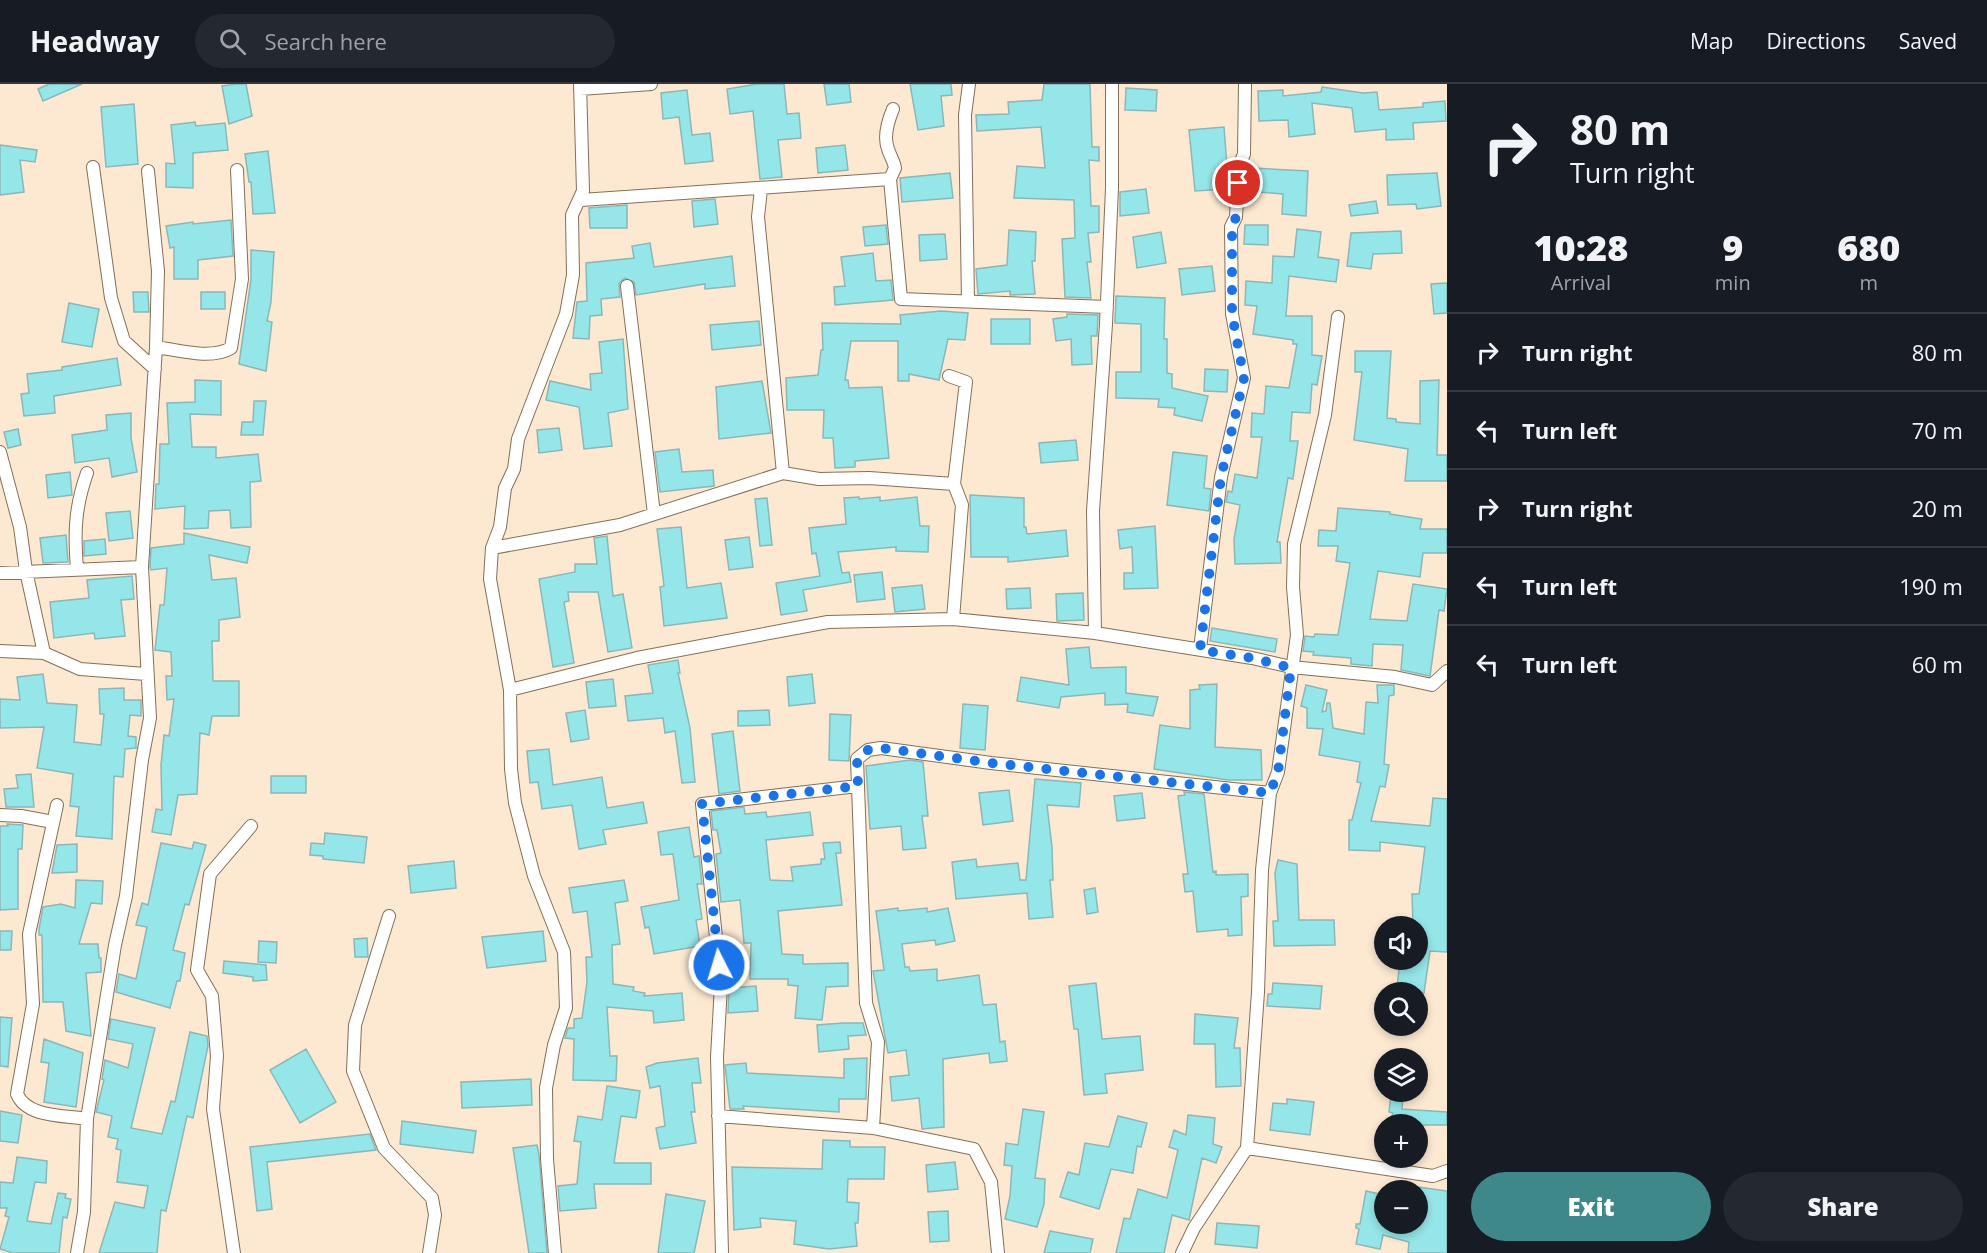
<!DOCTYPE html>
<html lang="en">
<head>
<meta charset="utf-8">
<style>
  :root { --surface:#171b24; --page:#242831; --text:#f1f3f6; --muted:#9ea1a6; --line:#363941; --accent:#3f888a }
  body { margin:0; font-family:"Open Sans",sans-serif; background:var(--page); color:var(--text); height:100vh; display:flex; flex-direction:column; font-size:22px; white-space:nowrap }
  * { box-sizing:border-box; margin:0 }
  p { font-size:20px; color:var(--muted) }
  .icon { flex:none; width:33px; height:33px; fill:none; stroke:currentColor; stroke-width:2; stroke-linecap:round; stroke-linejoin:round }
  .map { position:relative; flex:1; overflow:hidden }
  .side { display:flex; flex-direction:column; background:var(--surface); width:540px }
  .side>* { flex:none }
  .top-card { background:#171b24; color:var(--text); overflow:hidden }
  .controls { position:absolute; left:1374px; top:832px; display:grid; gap:12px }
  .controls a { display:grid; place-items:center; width:54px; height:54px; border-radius:50%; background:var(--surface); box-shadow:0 3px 9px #0003; font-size:30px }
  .pin { position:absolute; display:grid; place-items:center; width:51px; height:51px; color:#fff; margin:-26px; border:3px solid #fff; border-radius:50%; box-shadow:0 2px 6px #0007 }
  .me { position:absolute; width:66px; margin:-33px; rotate:355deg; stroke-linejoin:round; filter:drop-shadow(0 0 4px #0008) }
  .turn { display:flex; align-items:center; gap:21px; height:126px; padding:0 24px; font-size:27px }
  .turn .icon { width:78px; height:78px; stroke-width:2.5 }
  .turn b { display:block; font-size:42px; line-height:51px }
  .eta { display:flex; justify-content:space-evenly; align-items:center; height:102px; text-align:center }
  .eta b { font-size:36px; font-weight:800; line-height:42px }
  .action { display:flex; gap:12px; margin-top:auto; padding:12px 24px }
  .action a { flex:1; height:69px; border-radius:36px; background:var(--accent); color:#fff; font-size:24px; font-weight:800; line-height:69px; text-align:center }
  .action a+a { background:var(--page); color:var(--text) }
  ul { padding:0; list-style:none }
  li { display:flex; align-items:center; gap:18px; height:78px; padding:0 24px; border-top:2px solid var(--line) }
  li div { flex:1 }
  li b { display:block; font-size:22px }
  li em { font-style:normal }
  header { display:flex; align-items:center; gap:36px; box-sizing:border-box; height:84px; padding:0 30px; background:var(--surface); border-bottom:2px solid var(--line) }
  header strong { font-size:28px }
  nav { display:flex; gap:33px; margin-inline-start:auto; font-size:21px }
  .search { width:420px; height:54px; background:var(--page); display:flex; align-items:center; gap:15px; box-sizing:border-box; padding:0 21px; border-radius:33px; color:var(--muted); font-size:22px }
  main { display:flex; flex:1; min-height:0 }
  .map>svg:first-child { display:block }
  .building { fill:#95e6e8; stroke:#8bb7b8; stroke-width:1.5 }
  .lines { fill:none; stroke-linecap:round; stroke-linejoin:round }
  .street-casing { stroke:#856f56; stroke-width:14 }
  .street { stroke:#fff; stroke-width:12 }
  .route { stroke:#1a73e8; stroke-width:10; stroke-dasharray:0 18 }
</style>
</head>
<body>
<header>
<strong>Headway</strong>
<div class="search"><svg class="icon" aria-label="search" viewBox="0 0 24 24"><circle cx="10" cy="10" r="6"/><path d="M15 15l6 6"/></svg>Search here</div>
<nav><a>Map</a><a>Directions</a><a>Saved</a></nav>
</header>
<main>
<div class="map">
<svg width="1447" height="1169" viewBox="0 0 1447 1169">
  <rect width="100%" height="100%" fill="#fde9d2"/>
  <path class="building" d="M49,0h33l-39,17 -5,-12z
    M236,0h10l6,32 -23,8 -7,-38z
    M757,0h27l3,30 12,-1 2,25 -23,2 4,37 -22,2 -7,-68 -23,3 -3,-25z
    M824,0h25l2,18 -24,3z
    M910,0h41l1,11 -11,1 3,30 -26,4z
    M1044,0h46l2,63h7v14l-10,-1 2,46h8v26l-11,1 3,29h-4l4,36 -26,-1 -3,-58 13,-1 -1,-38 -60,-2 3,-32 28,2 -4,-41 -64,4 -1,-16 33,-1 -1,-12 34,-2z
    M1322,3l41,6 14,-1 2,18 44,-3v-4l22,-2 1,20 -33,2 1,16 -28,1v-11l-31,3 -3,-24 -40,-5 3,31 -26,3 -1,-17 -29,1 -1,-30 25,-1v6l38,-4z
    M1126,4l31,2 -1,21 -31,-1z
    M687,6l5,45 18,-2 3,28 -28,3 -6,-47 -16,2 -2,-26z
    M134,20l4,60 -32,3 -5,-60z
    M195,38l1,4 29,-3 3,27 -35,3v35l-27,-1v-24l9,1 -4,-39z
    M1224,43l5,65h-3l-1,-3 -30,2 -6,-61z
    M0,61l37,5 -2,12 -15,-2 4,32 -24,3z
    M845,61l3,25 -30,3 -2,-25z
    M268,67l7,62 -22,1 -2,-32h-2l-4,-28z
    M1252,84l56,3 -2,45 -24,-2 1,-20 -37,-3 1,-13h4z
    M950,89l3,25 -51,4 -2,-24z
    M1437,89l4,33 -24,3 -1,-5 -28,1 -1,-30z
    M1146,105l3,24 -29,3v-24z
    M715,115l3,25 -24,3 -2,-26z
    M1376,117l2,12 -27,3 -2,-11z
    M627,121v23h-37l-1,-20z
    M231,136l2,36 -35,4v19h-24v-32l-4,1 -4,-22 27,-4v2z
    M886,141l2,19 -23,2 -2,-19z
    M1245,141h23v20l-24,-1z
    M1297,145l24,3 -3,25 21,3 -3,22 -47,-6 -3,40h26v39l10,1 -5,29 -5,-1 -2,29 -18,-1 -2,29h8l-5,38 -5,-1 -11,64h3l1,21 -46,1 -1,-25 6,-34 -14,-3 2,-11 4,1 3,-18 22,4 5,-41h-11l1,-24 12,1 2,-28 23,2 8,-44h-4v-4l-40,-6 4,-28 -12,-1 1,-24 26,2 1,-27 21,1z
    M1009,146l27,2 -1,29h-3l3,33 -25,1v-4l-32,3 -2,-25 31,-4z
    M1401,147l1,22 -29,1 -2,15 -24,-3 4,-33z
    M1161,148l5,31 -29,5 -4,-31z
    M945,150l2,25 -27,2 -1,-26z
    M650,159l4,24 78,-11 3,30 -30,3v-5l-69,11 -2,-13 -9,-4 -6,5 1,14 -19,2 1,16 -12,1 -1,23 -16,-1 4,-36 10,-1 -1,-38 48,-5 -2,-12z
    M251,166l23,2 -3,50 -4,19 5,1 -6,49 -27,-7 12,-85z
    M873,169l3,28 15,-1 2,20 -58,5 -1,-18 11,-1 -4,-29z
    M1212,182l3,25 -33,4 -3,-26z
    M1447,199v30l-13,1 -3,-30z
    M133,208h15l1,20h-15z
    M201,208h24v17h-24z
    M1116,212l49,2 -1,41h3v34l5,1v14l36,8 -6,25 -28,-6 1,-7 -17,-1 1,-8 -43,-1v-26h25v-48l-26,-1z
    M69,219l30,6 -7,38 -30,-5z
    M941,227l27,2 -3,27 -17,-1 -9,41 -30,-6v7h-11v-40h-47l-6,39h3l1,8 33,-1 7,71 -34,3v6l-20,1 -2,-30h-10l1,-28h-37l-1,-32 32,-3 3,-25h2l-1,-27 79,1 -1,-9z
    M1067,230l31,1 -1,21h-6l1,28 -20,1 -1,-26 -15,2 -3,-22 14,-2z
    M991,235h39v25h-39z
    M759,237l2,24 -49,5 -2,-25z
    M623,255l5,70 -20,4 4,33 -28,3 -5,-42 -33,-7 4,-19 41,9 -1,-16 12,-1 -3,-31z
    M1355,267h36l-4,67 9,1v3l24,2v-43l19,-1 -2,75h10v26h-42l3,-32 -54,-9 8,-68h-7z
    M117,274l4,27 -67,11 1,17 -31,3 -3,-22 8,-1 -2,-19 35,-4v-3z
    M1205,285l23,1 -1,22 -23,-1z
    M195,296l26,1v34l-31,-1 2,33h24v11l42,-4 3,27 -11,1 1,45 -20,1 -1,-18 -21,1 -1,17 -24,1 1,-23 -30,3 1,-25h3l1,-40h9l-2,-41 28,-1z
    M762,297l9,52 -52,6 -3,-52z
    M254,317h12l-3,34h-22l1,-13h11z
    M131,329v25l6,34 -25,5 -3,-19 -34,5 -3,-28 35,-5 -1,-15z
    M559,344l3,22 -23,3 -2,-23z
    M18,345l3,16 -13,3 -4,-16z
    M1076,356l2,20 -37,3 -2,-20z
    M679,365l3,23 31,-2 1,16 -54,6 -5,-40z
    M1173,368l34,4 -3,32 7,1 -2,22 -42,-6z
    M70,388l2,23 -24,3 -2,-23z
    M970,411l54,3v29h2l1,7 39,-4 2,26 -60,6v-5h-37z
    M859,413v2l21,-2v4l37,-4 3,29h9l-1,26 -32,-1v-4l-58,5 4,21 7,-1 2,10 -48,8 4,21 -26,4 -5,-32 44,-7 -4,-23 -4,1 -3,-26 37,-4 -2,-26z
    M767,414l5,47 -12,1 -5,-47z
    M1338,424l52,4v2l32,5 -2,10h27v24h-24l-3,24 -42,-6 -8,48 37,2 6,-37 34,5 -3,22 -5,-1 -9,66 -29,-6 2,-25 -30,-1 -1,22 -21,-2v-6l-38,-3 1,-3 -11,-1 2,-15 9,1 1,-3 23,1 12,-72 -14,-2 2,-15h-20l1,-16 17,1z
    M130,427l3,27 -24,3 -3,-28z
    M1155,442l3,62 -34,1v-16h9l-1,-26 -12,2 -2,-19z
    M681,443l6,61 34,-5 6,35 -63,8 -4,-39 4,-1 -7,-57z
    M184,449l66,14 -3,16 -38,-8 3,25 24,-2 4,39 -21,3v21h-7l1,40h26v35h-27l-3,19 -9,-2 -3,61 -19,1 -7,40 -19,-3 4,-23 6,1 -1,-45 3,-30 5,1 5,-37 -7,1 -1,-24h6l-1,-24 -16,-2 5,-45h4l3,-37 -16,2 -1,-3 1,-19 33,-4z
    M66,451l2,27 -25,1 -3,-25z
    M607,452l6,60 10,-2 9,54 -24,4 -10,-60h-30l1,9 -5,1 10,61 -21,4 -14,-88 36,-7v-8h22l-3,-26z
    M749,453l4,30 -24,3 -4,-30z
    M105,455l1,15 -22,2v-15z
    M882,488l3,27 -28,3 -3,-27z
    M132,492l2,23 -13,1 4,36 -30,3 -1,-6 -40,5 -4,-36 39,-4 -2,-18z
    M922,501l3,24 -30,3 -3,-24z
    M1030,504l1,20 -24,1 -1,-20z
    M1083,509l1,27 -27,1 -1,-27z
    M1212,544l65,11 -2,13 -65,-11z
    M1089,563l2,21 35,-1v26l32,4 -5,19 -26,-4 1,-8 -23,1v-12l-44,4 -2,11 -42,-7 4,-24 48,8 -3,-36z
    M678,576l2,13h-2l12,55 5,54 -13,1 -7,-52 -10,2 -2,-15 -35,3 -3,-25 28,-3 -5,-28z
    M43,590l4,29 30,2 -3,37 27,3 3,-31h-4l-1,-25 25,-1v12h17v16l-11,-1 -2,21 8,1v11l-11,1 -2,28 -9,-1 -2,63 -36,-3 3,-29 -9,-1 3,-32 -36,-6 7,-41 -44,1v-29l20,1 -3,-23z
    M812,590l3,29 -26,3 -2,-29z
    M613,595l3,27 -27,2 -3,-26z
    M1217,600l-2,63 46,3 1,30h-34l-74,-11 6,-44 30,4v-39l10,-1 -1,-4z
    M1306,601l21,5 -5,22 4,-1 1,-8h3l3,25 31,6 2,-32 12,1 -1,-18h17v10l-5,1 -5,68 5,1 -4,22 -5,-1 -9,35 59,5 3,-28 14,1v153l-17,-1 -6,42 -27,-5 3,-28h18v-35h-5l-1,-31h7l6,-47 -45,-5v9l-31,-1v-30h3l9,-37 -4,-1 3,-20 -41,-7 4,-26 -16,-1v-20l-6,-2z
    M963,620l25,2 -3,44 -25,-2z
    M585,626l4,29 -18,3 -5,-29z
    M769,626l1,15 -32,1v-15z
    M830,630l21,1 -2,46 -20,-1z
    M733,647l7,60 -21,3 -7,-60z
    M549,665l4,36 49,-8 5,31 36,-6 4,21 -44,7 3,14 -27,5 -7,-44 -30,4 -4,-27 -8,1 -3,-32z
    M910,676l13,2 5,54h-6l4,32 -23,2 -2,-24 -31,3 -4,-63z
    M31,690l3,33h-28l-2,-18 14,-1 -2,-13z
    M271,692h35v17h-35z
    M1035,695l46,4 -2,24 -32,-2 5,42 1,33h-3l3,37 -24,2 -2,-26 -71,6 -4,-37 24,-3 1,8 41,-4 2,17h6z
    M1009,706l4,31 -30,4 -4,-32z
    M1184,708l20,2 9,78 3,-1v4l32,-1v22l-7,1 1,38 -14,1v-7l-31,3 -4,-41 -8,1 -2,-18h5l-10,-78 7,-1z
    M1142,709l3,25 -28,3 -3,-25z
    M744,723l1,7 21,-2 1,5 43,-5 3,23 -47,5 4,40 23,1 -2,-14 30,-3v-5h4l-2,-16 17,-1 1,11h-5l6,52 -64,6 4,43 21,1v9l45,-1v23l-22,1 -4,33 -27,-2 3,-32 -10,-1v-6h-38l1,-36h-7l-4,-43 -19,2 -5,-48 5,-1 -4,-23h-4l-2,-19z
    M7,740l16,1 -1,24h-4v60l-18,1v-84h8z
    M689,743l5,30 5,-1 3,28h-5l5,35 -6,1 4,26 -46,8 -5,-27 -4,1 -4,-21 38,-7 -6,-46 -12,1 -3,-23z
    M325,749l42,4 -3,26 -41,-4v-3l-13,-1 1,-12 13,1z
    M194,758l12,3 -17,60 -4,-1 -12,46 12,3 -5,28h-3l-7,27 -54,-16 3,-18 17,5 11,-52 -11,-2 6,-22 6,2 13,-62 31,6z
    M77,760v28l-25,1 5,-28z
    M1278,776l19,4 2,56h35l1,25 -61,1 -1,-25h5l-3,-48z
    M454,777l2,27 -45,5 -3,-27z
    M76,796l27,1 -1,23 -11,-1 -12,41h19l1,14h2v14l-15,1 5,63 -25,-5 -3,-29h-20l-1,-67h-3v-6l4,-22 18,-3 14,4z
    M624,796l4,21 -13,2 5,41 -8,1 1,39 21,3 -1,4 12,2 -1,3 38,-3 2,27 -30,3 -1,-12 -46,-4 3,49h7l-1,25 -43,-1 1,-41 -9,-1 3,-10h6v-9l8,-1 5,-36 -1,-25h6l-5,-46 -14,2 -4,-25z
    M1095,804l3,24 -11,2 -3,-24z
    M898,824v3l29,-3v4l21,-4 7,33 -19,4 -1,-5 -33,4 3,23h4l1,4 27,-2v12l42,-6 4,30 13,-1 4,38 5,-1 2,20 -17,2 -1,-10 -46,6 1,68 -22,2 -3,-31 -27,3 -2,-24 19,-2 -3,-25 -18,3 -15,-82 11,-1 -8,-59z
    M0,847h12l-1,19h-11z
    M543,847l3,30 -59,7 -5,-31z
    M367,854l1,19h-13l-1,-18z
    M259,857l18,1 -1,21 -18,-1z
    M224,877l42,4 1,15 -14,1v-4l-30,-4z
    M1096,899l6,56 38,-3 3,34 -38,4 2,19 -23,2 -6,-66h-4l-5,-43z
    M1273,899l49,3 -2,23 -53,-3 1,-12h4z
    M756,902l2,25 -30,2 1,-25z
    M1195,930l43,4 -4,30h6l1,38 -25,1 -1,-43h-21z
    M0,933l12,1 -4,49 -8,-1z
    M111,935l44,9 -24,100 31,6 9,-33 4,1 15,-70 17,4 1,10 -15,72 -6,-2 -21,95 -5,-1 -4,43h-58l16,-51 29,6 4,-22 -31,-4 4,-32 -5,-1 2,-10 -10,-2 4,-21 -16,-4 8,-32 -2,-1 3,-19 23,8 5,-24 -25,-5z
    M843,939h20l3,12 -18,1 1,13 -30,3 -2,-27z
    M44,955l39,14 -7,54 -32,-5 5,-39 -8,-1z
    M306,965l30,53 -36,21 -30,-53z
    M698,974l3,25h-9l3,29h-4l5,31 -36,6 -4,-21 9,-2 -5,-40 -10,2 -4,-21 11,-4z
    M867,974l-1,41h-27v13l-96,-6 1,3h-14l-5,-44 21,-2 1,10 97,5v-19z
    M531,995l1,26 -70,3 -1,-26z
    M607,1002l33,5 -4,27 -15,-2 -7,47h37v21h-57l2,24 -36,3 -2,-25 19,-2 4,-42 -7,-1 4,-25 24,4z
    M1391,1011l12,1 -1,13 45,3v13h-58l4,-12 -4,-1z
    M1287,1015l27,3 -4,33 -40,-5 3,-27 14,1z
    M1023,1025l21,3 -9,66 10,1 -1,25 -7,23 -32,-8 5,-23 2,-30 -8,-1 2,-22 12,2z
    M0,1027l22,4 -4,28 -18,-2z
    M1188,1031l27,3 -2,26 9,3 -6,16 -14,-5 -13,62 -17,-5 -8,38h-48l8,-35 6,1 8,-30 29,9 11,-48 -9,-3 5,-17 12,5z
    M1118,1032l29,7 -6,24 -4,-1 -4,27 -22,-4 -12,40 -39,-12 8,-25 11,3 6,-32 24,4z
    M402,1037l74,10 -3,22 -73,-9z
    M370,1050l6,16 -109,12 5,47 -15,2 -7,-64z
    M823,1056l27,1v6h35l-1,32h-36l-1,23 12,1 -1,20h-3l2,23 -28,3 -35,-5 2,-23 -36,-3 1,9 -27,3 -2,-63 90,2z
    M537,1061l2,10 8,98h-18l-16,-105z
    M17,1073l30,4 -1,22 -11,-1 -8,39 24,3 7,-31 8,1 -1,4 6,1 -4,19 -4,-1 -4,36h-46l-13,-4 9,-32 -4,-1 2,-8h-7v-26l13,1z
    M955,1078l3,27 -30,3 -2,-27z
    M1418,1103l29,4v62h-39l1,-11 -26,-7 -3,14 -24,-5 3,-15 -3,-1v-4h4l6,-33 18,4v29h34z
    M666,1110l39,7 -11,52h-36z
    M948,1127l1,30 -19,1 -2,-30z
    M1217,1139l42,3 -2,22 -42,-4z
    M1050,1147l43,8 -3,14h-46z"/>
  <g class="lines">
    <g class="street-casing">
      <path id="street" d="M580,5l71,-5
        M93,83l18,131 13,43 31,28
        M890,95l11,120 206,8
        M761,105l-3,28 25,256 36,6 50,-1 85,6 8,21 -9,114
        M581,116l309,-21 5,-11c-1,-7 -5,-12 -7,-19 -5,-13 0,-28 5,-40
        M627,202l27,228
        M968,217l-3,-186 4,-31
        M156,263c22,3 55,13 75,1l11,-69 -5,-109
        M949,292l17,6 -12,102
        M0,368l20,75 6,44 18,82
        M492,464l128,-23 163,-52
        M77,484c-3,-36 -2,-61 10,-95
        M0,489l142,-6
        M1095,549l-2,-122 13,-187 6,-136v-104
        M1200,565l21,-172 23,-99 -12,-64 -1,-87 5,-10 3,-51 5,-12 1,-70
        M0,567l44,2 36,16 66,5
        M510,606l127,-32 191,-36 125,-3 142,14 157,25 39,9 104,10 37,8 15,-14
        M57,721l-28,129 4,70 -16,90c10,24 48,21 70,25
        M0,731l21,1 32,6
        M389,832l-34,109 -2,46 31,77 48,50 3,17 -6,38
        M718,1032l155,12 5,-86 -12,-39 -9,-244 11,-9 13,-2 110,15 279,30
        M873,1044l101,21 17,33 7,71
        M1247,1064l186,28 14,-5
        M77,1169l7,-41 3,-93 28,-174 11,-49 16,-136 8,-42 -8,-151 14,-220 2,-76 -10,-100
        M234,1169l-21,-144 4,-53 -5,-60 -15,-26 13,-96 41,-48
        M555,1169l-8,-94 -1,-71 8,-43 12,-37 -2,-56 -30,-76 -19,-73 -4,-34 -1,-79 -20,-111 2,-31 8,-21 5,-39 9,-19 4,-30 48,-125 7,-39 -1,-60 11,-24 -3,-107
        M722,1169l-5,-196 4,-72 -19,-181 156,-18
        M1182,1169l12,-25 53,-80 11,-156 4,-122 8,-77 8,-21 19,-137 -4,-48 1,-43 31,-129 13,-98"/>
    </g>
    <use href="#street" class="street"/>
  </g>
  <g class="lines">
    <path class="route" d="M719,881l-17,-161 156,-18 -1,-27 11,-9 13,-2 110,15 279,30 8,-21 13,-104 -39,-10 -52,-8 21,-173 23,-99 -12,-64v-87l4,-10 2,-34"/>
  </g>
</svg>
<div class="controls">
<a><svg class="icon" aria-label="sound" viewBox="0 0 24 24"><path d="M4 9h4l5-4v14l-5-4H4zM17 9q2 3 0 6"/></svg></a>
<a><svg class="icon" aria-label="search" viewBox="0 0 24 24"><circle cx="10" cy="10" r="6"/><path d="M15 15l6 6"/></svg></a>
<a><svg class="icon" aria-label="layers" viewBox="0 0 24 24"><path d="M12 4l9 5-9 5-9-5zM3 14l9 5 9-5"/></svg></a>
<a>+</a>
<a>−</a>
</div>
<div class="pin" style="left:1238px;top:99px;background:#d93025"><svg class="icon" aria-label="arrive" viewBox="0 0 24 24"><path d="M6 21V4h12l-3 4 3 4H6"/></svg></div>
<svg class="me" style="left:719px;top:881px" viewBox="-20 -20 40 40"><circle r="17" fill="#1a73e8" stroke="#fff" stroke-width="3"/><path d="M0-11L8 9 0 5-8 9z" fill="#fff"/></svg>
</div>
<section class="side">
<div class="top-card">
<div class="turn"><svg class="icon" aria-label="right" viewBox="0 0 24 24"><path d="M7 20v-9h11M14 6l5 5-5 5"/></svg><div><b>80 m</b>Turn right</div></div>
</div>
<div class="eta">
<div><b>10:28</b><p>Arrival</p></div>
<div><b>9</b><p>min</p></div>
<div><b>680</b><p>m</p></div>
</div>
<ul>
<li><svg class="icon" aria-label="right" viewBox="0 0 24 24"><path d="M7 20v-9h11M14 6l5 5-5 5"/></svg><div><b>Turn right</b></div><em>80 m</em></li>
<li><svg class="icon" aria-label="left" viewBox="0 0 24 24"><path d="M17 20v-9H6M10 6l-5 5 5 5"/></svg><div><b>Turn left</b></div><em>70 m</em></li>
<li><svg class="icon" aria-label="right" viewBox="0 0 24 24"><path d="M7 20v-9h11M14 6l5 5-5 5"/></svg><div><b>Turn right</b></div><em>20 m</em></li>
<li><svg class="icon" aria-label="left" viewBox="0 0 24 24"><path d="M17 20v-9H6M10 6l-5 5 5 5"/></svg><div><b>Turn left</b></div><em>190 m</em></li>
<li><svg class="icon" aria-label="left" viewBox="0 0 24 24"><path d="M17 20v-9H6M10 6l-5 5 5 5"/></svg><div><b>Turn left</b></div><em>60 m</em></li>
</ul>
<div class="action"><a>Exit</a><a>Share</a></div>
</section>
</main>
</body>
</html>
